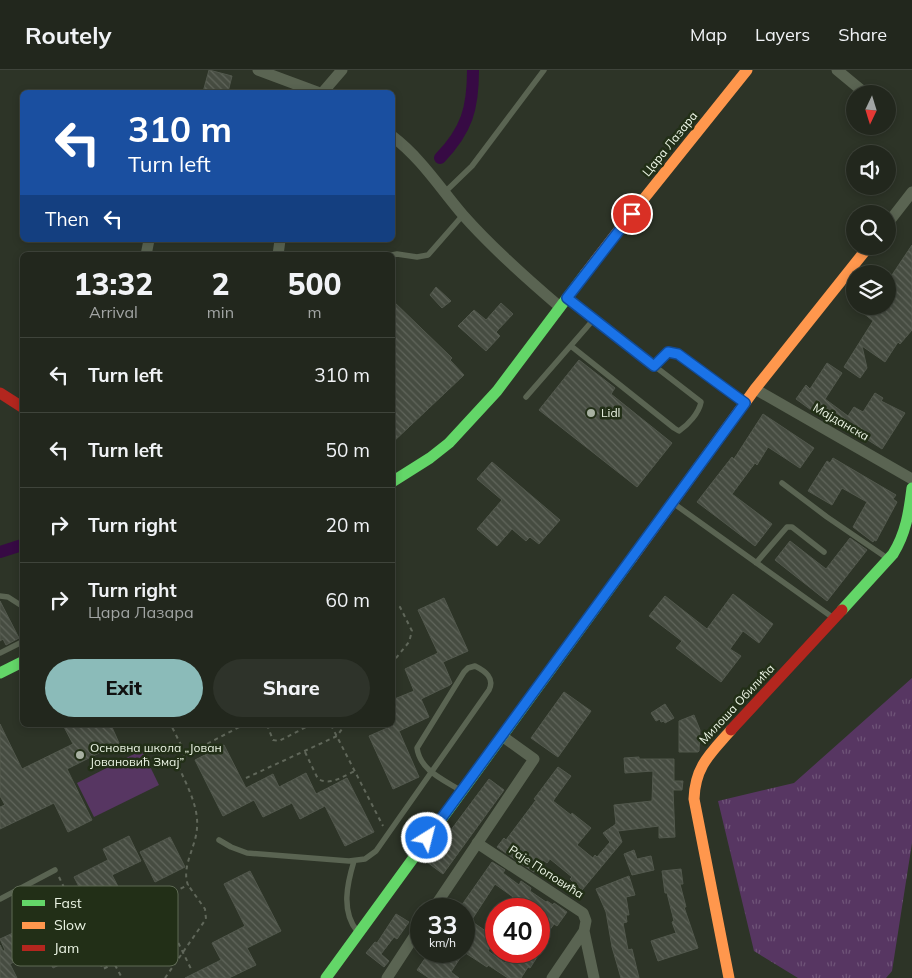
<!DOCTYPE html>
<html lang="en">
<head>
<meta charset="utf-8">
<style>
  :root { --surface:#22271d; --page:#2e332a; --text:#f1f3f6; --muted:#a2a5a4; --line:#3f443b; --accent:#8bbbb9 }
  body { margin:0; font-family:Mulish,sans-serif; background:var(--page); color:var(--text); height:100vh; display:flex; flex-direction:column; font-size:19px; white-space:nowrap }
  * { box-sizing:border-box; margin:0 }
  p { font-size:16px; color:var(--muted) }
  .icon { flex:none; width:28px; height:28px; fill:none; stroke:currentColor; stroke-width:2; stroke-linecap:round; stroke-linejoin:round }
  .map { position:relative; flex:1; overflow:hidden }
  .details { position:absolute; left:20px; top:182px; width:375px; height:475px; display:flex; flex-direction:column; background:var(--surface); border-radius:8px; box-shadow:0 2px 8px #0003,0 0 0 1px var(--line) }
  .details>* { flex:none }
  .hud { position:absolute; left:20px; top:20px; width:375px; height:152px; border-radius:8px; box-shadow:0 2px 8px #0003,0 0 0 1px var(--line); background:#1a4fa0; color:#fff; overflow:hidden }
  .needle { width:32px; rotate:184deg }
  .buttons { position:absolute; left:846px; top:15px; display:grid; gap:10px }
  .buttons a { display:grid; place-items:center; width:50px; height:50px; border-radius:50%; background:var(--surface); box-shadow:0 2px 8px #0003,0 0 0 1px var(--line); font-size:25px }
  .speed { position:absolute; left:410px; top:828px; display:flex; gap:10px; font-size:25px; font-weight:700; text-align:center }
  .speed>* { display:grid; place-content:center; width:65px; height:65px; border-radius:50%; background:var(--surface); box-shadow:0 2px 8px #0003,0 0 0 1px var(--line); line-height:1 }
  .speed small { font-size:12px; font-weight:400 }
  .speed .limit { border:8px solid #d22; background:#fff; color:#111 }
  .pin { position:absolute; display:grid; place-items:center; width:42px; height:42px; color:#fff; margin:-21px; border:2px solid #fff; border-radius:50%; box-shadow:0 1px 5px #0007 }
  .me { position:absolute; width:55px; margin:-28px; rotate:36deg; stroke-linejoin:round; filter:drop-shadow(0 0 4px #0008) }
  .turn { display:flex; align-items:center; gap:18px; height:105px; padding:0 25px; font-size:22px }
  .turn .icon { width:65px; height:65px; stroke-width:2.5 }
  .turn b { display:block; font-size:35px; line-height:42px }
  .then { display:flex; align-items:center; height:48px; padding:0 25px; background:#0003; gap:10px; font-size:19px }
  .eta { display:flex; justify-content:space-evenly; align-items:center; height:85px; text-align:center }
  .eta b { font-size:30px; font-weight:800; line-height:35px }
  .cta { display:flex; gap:10px; margin-top:auto; padding:10px 25px }
  .cta a { flex:1; height:58px; border-radius:30px; background:var(--accent); color:#111; font-size:20px; font-weight:800; line-height:58px; text-align:center }
  .cta a+a { background:var(--page); color:var(--text) }
  ul { padding:0; list-style:none }
  li { display:flex; align-items:center; gap:15px; height:75px; padding:0 25px; border-top:1px solid var(--line) }
  li div { flex:1 }
  li b { display:block; font-size:19px }
  li em { font-style:normal }
  header { display:flex; align-items:center; gap:30px; box-sizing:border-box; height:70px; padding:0 25px; background:var(--surface); border-bottom:1px solid var(--line) }
  header strong { font-size:24px }
  nav { display:flex; gap:28px; margin-inline-start:auto; font-size:18px }
  .map>svg:first-child { display:block }
  .grass { fill:url(#grass-tufts) }
  .pitch { fill:#573662 }
  .lines { fill:none; stroke-linecap:round; stroke-linejoin:round }
  .canal { stroke:#370a44; stroke-width:12 }
  .building { fill:url(#building-back-hatch); stroke:#52584d }
  .path { stroke:#60675a; stroke-width:2; stroke-dasharray:4 4; stroke-linecap:butt }
  .lane { stroke:#5a6452; stroke-width:5.5 }
  .street { stroke:#5a6452; stroke-width:11 }
  .fast { stroke:#63d668; stroke-width:11 }
  .slow { stroke:#ff974d; stroke-width:11 }
  .jam { stroke:#b3261e; stroke-width:11 }
  .route-casing { stroke:#114b97; stroke-width:12 }
  .route { stroke:#1a73e8; stroke-width:9 }
  .poi-dot { fill:#a8b1a2; stroke:#222f17; stroke-width:2 }
  .labels { text-anchor:middle; stroke-width:5; stroke-linejoin:round; paint-order:stroke }
  .street-label { font-size:12px; fill:#ebf4e4; stroke:#222f17 }
  .poi-label { font-size:12px; fill:#ebf4e4; stroke:#222f17; text-anchor:start }
  .key { fill:#222f17; stroke:#5e6a54; stroke-width:1 }
  .key-label { font-size:14px; fill:#ebf4e4 }
</style>
</head>
<body>
<header>
<strong>Routely</strong>
<nav><a>Map</a><a>Layers</a><a>Share</a></nav>
</header>
<div class="map">
<svg width="912" height="908" viewBox="0 0 912 908">
  <defs>
    <pattern id="grass-tufts" width="24" height="20" patternUnits="userSpaceOnUse" patternTransform="scale(1.25)"><rect width="24" height="20" fill="#573662"/><path d="M3 7l-1-3M5 7V3M7 7l1-3M15 17l-1-3M17 17v-4M19 17l1-3" fill="none" stroke="#6f5478"/></pattern>
    <pattern id="building-back-hatch" width="6" height="6" patternUnits="userSpaceOnUse" patternTransform="scale(1.25)"><rect width="6" height="6" fill="#464c41"/><path d="M-1 5l2 2M0 0l6 6M5-1l2 2" fill="none" stroke="#61665c"/></pattern>
  </defs>
  <rect width="100%" height="100%" fill="#2d3427"/>
  <path class="grass" d="M912,608v165l-20,128 -6,7h-88l-44,-27 -36,-150 76,-18z"/>
  <path class="pitch" d="M142,680l17,35 -65,32 -17,-34z"/>
  <g class="lines">
    <path class="canal" d="M440,88c27,-28 33,-50 33,-88
      M0,482l22,-7"/>
  </g>
  <path class="building" d="M209,0l23,6 -4,16h-25z
    M912,175v85l-12,14 -2,-2 -13,20 -23,-16 5,22 -7,10 -16,-11 29,-46 -11,-9 4,-6h22v-25z
    M436,217l15,14 -9,7 -12,-13z
    M392,230l60,58 -2,2 14,15 -72,68z
    M501,233l12,11 -17,18 4,4 -14,15 -28,-25 16,-16 12,10z
    M579,290l36,28 -4,6 61,49 -35,44 -98,-77z
    M827,293l15,10 -17,26 23,17 6,-9 9,5 12,-19 8,5 -2,3 24,12 -23,36 -42,-27 -1,2 -19,-12 -2,3 -22,-16 10,-14 4,4z
    M763,344l51,34 -14,20 -32,-21 -11,18 -2,-2 -23,31 40,30 -17,22 -58,-44 35,-45 2,2z
    M833,388l63,37 -3,4 4,3 -21,39 -2,-1 -1,2 -20,-15 14,-25 -25,-14 -10,17 -24,-14 19,-30 3,2z
    M492,392l68,58 -21,24 -9,-7 -4,4 -14,-12 -15,17 -20,-17 25,-29 -25,-21z
    M850,468l17,12 -40,51 -52,-41 15,-19 36,28z
    M733,524l40,30 -14,19 -16,-12 -13,18 11,7 -20,26 -45,-34 6,-7 -33,-25 16,-20 42,33z
    M444,528l24,53 -25,11 9,21 -2,2 -29,14 8,18 -30,14 20,46 -26,12 -24,-53 23,-10v-26l22,-9 -9,-22 33,-16 -20,-43z
    M0,531l19,37 -13,7 -3,-6 -3,2z
    M564,622l27,19 -33,46 -27,-19z
    M665,634l9,14 -9,5 -1,-2 -3,1 -1,-3 -4,2 -5,-8z
    M694,645l6,15 -1,21 -1,1h-19v-31z
    M0,654l22,45 51,-25 -10,-19h48l8,18 -52,26 25,51 -24,12 -14,-29 -54,26v-22l5,-2 -5,-9z
    M224,675l22,43 27,-14 6,13 27,-14 10,21 31,-16 27,54 -29,14 -20,-40 -25,13 -8,-16 -29,14 -9,-17 -31,16 -28,-56z
    M639,687v2h35v22h9l-1,9h-9l2,47 -16,1v-12l-41,5 4,11 -40,48 -12,-11 2,-2 -22,-18 -3,4 -4,-3 -9,12 -37,-25 7,-9 2,2 30,-40 -2,-1 24,-32 13,9 -18,25 18,14 1,-2 19,15 -14,17 16,13 2,-3 2,2 13,-15 -7,-9 13,-9 -2,-19 38,-4 1,-30 -28,2 -1,-15z
    M489,709l15,11 -61,84 -16,-12z
    M129,766l12,25 -29,14 9,17 -31,16 -16,-31 34,-17 -5,-11z
    M170,767l15,30 -30,15 -15,-30z
    M634,780l3,9 14,-3 3,14 -22,5 -8,-21z
    M492,792l13,8 -2,3 16,12 2,-4 10,7 -1,3 16,11 1,-1 6,4 1,-2 13,9 -10,14 -3,-2 -15,21v-36h-8l-10,-7 -4,7h-11l7,-12 -18,-13 -24,37 25,17 -8,13 17,12 8,-12h28l-11,17 -2,-1 -7,11h-13l-20,-13 -1,2 -23,-15 -13,20 8,6h-30l-12,-8 9,-13 1,1 5,-7h32v-42h-5z
    M681,799l2,15h-3l6,23h-2l14,41 -40,13 -7,-20 25,-8 -4,-11 2,-1 -7,-28h-2l-3,-22z
    M250,801l31,60 -34,17 9,17 -27,13h-44l36,-18 -9,-17 33,-17 -21,-42z
    M629,806l6,19 -9,2 3,18h-3l1,7 -4,1 5,27 4,-1 7,29h-18l-9,-31 -6,-35 -10,-23z
    M396,844l13,8 -12,17 -3,-2 -13,17 8,7 -5,6 -18,-14 9,-11 2,1z
    M66,855l15,29 -28,14 -11,-21 -32,17 7,14h-17v-33l3,6 2,-1 -5,-11 28,-13 7,14z"/>
  <g class="lines">
    <path class="path" d="M392,533l8,4 12,24 -3,11 -17,21
      M267,655l6,15 6,1 31,-16
      M331,655l52,101
      M305,682l13,27c13,7 25,-3 37,-8
      M186,685l57,-30
      M246,708l91,-42 8,-11
      M59,807l27,57 102,-49c-7,-18 8,-38 9,-57 2,-23 -12,-46 -21,-67l10,-6 -15,-30
      M86,864l17,35 71,-35 18,37
      M115,895l7,13
      M165,908l41,-59 -1,-10 -17,-24"/>
    <path class="lane" d="M445,122l27,-26 72,-96
      M392,185l5,-1 20,3 11,-2 35,-40
      M568,229l133,103c-2,11 -13,23 -22,29l-5,-3 -103,-82
      M655,296l14,-14 9,2 65,48
      M526,327l68,-78
      M782,413l45,34 60,41
      M673,433l159,114
      M756,493l31,-36h5l32,25
      M0,526l8,1 14,9
      M0,583l22,-11
      M219,770l12,7 16,6 102,8 16,-2 11,-8 113,-161c6,-12 -4,-19 -14,-24l-7,2 -4,4 -47,76c3,22 25,31 43,42
      M354,791c-7,23 -13,50 3,70
      M0,829l55,-29"/>
    <path class="street" d="M258,0l59,22
      M837,0l29,24
      M323,22l19,-22
      M392,66c29,22 48,52 71,79 30,34 63,63 97,92
      M888,153l24,-31
      M146,185l3,-15
      M278,185l2,-15
      M755,319l157,90
      M477,773l106,70 3,8 -2,10 10,47
      M433,839l101,-150 -32,-23
      M387,908l34,-52
      M552,908l32,-47"/>
    <path class="fast" d="M392,412l38,-24 19,-15 48,-52 88,-117
      M842,540l51,-56c13,-21 16,-42 19,-66
      M0,603l22,-11
      M326,908l306,-420"/>
    <path class="slow" d="M585,204l37,-48 125,-156
      M632,488l123,-169 114,-143
      M729,908l-35,-179c1,-33 17,-46 37,-69"/>
    <path class="jam" d="M0,323l22,14
      M731,660l111,-120"/>
  </g>
  <g class="lines">
    <g class="route-casing">
      <path id="route" d="M427,768l318,-435 -67,-49 -10,-2 -14,14 -87,-68 65,-84"/>
    </g>
    <use href="#route" class="route"/>
  </g>
  <g class="poi-dot">
    <circle cx="591" cy="343" r="5"/>
    <circle cx="80" cy="685" r="5"/>
  </g>
  <g class="labels">
    <g class="street-label">
      <text transform="translate(670 74) rotate(-51)" y="4">Цара Лазара</text>
      <text transform="translate(841 352) rotate(30)" y="4">Мајданска</text>
      <text transform="translate(737 634) rotate(-47)" y="4">Милоша Обилића</text>
      <text transform="translate(546 802) rotate(33)" y="4">Раје Поповића</text>
    </g>
    <g class="poi-label">
      <text x="601" y="347">Lidl</text>
      <text x="90" y="682">Основна школа „Јован<tspan x="90" dy="14">Јовановић Змај”</tspan></text>
    </g>
  </g>
  <rect x="12" y="816" width="166" height="80" rx="8" class="key"/>
  <rect x="22" y="830" width="23" height="6" fill="#63d668"/>
  <rect x="22" y="852" width="23" height="7" fill="#ff974d"/>
  <rect x="22" y="875" width="23" height="6" fill="#b3261e"/>
  <g class="key-label">
    <text x="54" y="838">Fast</text>
    <text x="54" y="860">Slow</text>
    <text x="54" y="883">Jam</text>
  </g>
</svg>
<div class="buttons">
<a><svg class="needle" viewBox="-14 -14 28 28"><path d="M0-13l5 13h-10z" fill="#e53935"/><path d="M0 13l5-13h-10z" fill="#a2a5a4"/></svg></a>
<a><svg class="icon" aria-label="sound" viewBox="0 0 24 24"><path d="M4 9h4l5-4v14l-5-4H4zM17 9q2 3 0 6"/></svg></a>
<a><svg class="icon" aria-label="search" viewBox="0 0 24 24"><circle cx="10" cy="10" r="6"/><path d="M15 15l6 6"/></svg></a>
<a><svg class="icon" aria-label="layers" viewBox="0 0 24 24"><path d="M12 4l9 5-9 5-9-5zM3 14l9 5 9-5"/></svg></a>
</div>
<div class="speed"><div>33<small>km/h</small></div><div class="limit">40</div></div>
<div class="pin" style="left:632px;top:144px;background:#d93025"><svg class="icon" aria-label="arrive" viewBox="0 0 24 24"><path d="M6 21V4h12l-3 4 3 4H6"/></svg></div>
<svg class="me" style="left:427px;top:768px" viewBox="-20 -20 40 40"><circle r="17" fill="#1a73e8" stroke="#fff" stroke-width="3"/><path d="M0-11L8 9 0 5-8 9z" fill="#fff"/></svg>
<div class="hud">
<div class="turn"><svg class="icon" aria-label="left" viewBox="0 0 24 24"><path d="M17 20v-9H6M10 6l-5 5 5 5"/></svg><div><b>310 m</b>Turn left</div></div>
<div class="then">Then<svg class="icon" aria-label="left" viewBox="0 0 24 24"><path d="M17 20v-9H6M10 6l-5 5 5 5"/></svg></div>
</div>
<section class="details">
<div class="eta">
<div><b>13:32</b><p>Arrival</p></div>
<div><b>2</b><p>min</p></div>
<div><b>500</b><p>m</p></div>
</div>
<ul>
<li><svg class="icon" aria-label="left" viewBox="0 0 24 24"><path d="M17 20v-9H6M10 6l-5 5 5 5"/></svg><div><b>Turn left</b></div><em>310 m</em></li>
<li><svg class="icon" aria-label="left" viewBox="0 0 24 24"><path d="M17 20v-9H6M10 6l-5 5 5 5"/></svg><div><b>Turn left</b></div><em>50 m</em></li>
<li><svg class="icon" aria-label="right" viewBox="0 0 24 24"><path d="M7 20v-9h11M14 6l5 5-5 5"/></svg><div><b>Turn right</b></div><em>20 m</em></li>
<li><svg class="icon" aria-label="right" viewBox="0 0 24 24"><path d="M7 20v-9h11M14 6l5 5-5 5"/></svg><div><b>Turn right</b><p>Цара Лазара</p></div><em>60 m</em></li>
</ul>
<div class="cta"><a>Exit</a><a>Share</a></div>
</section>
</div>
</body>
</html>
